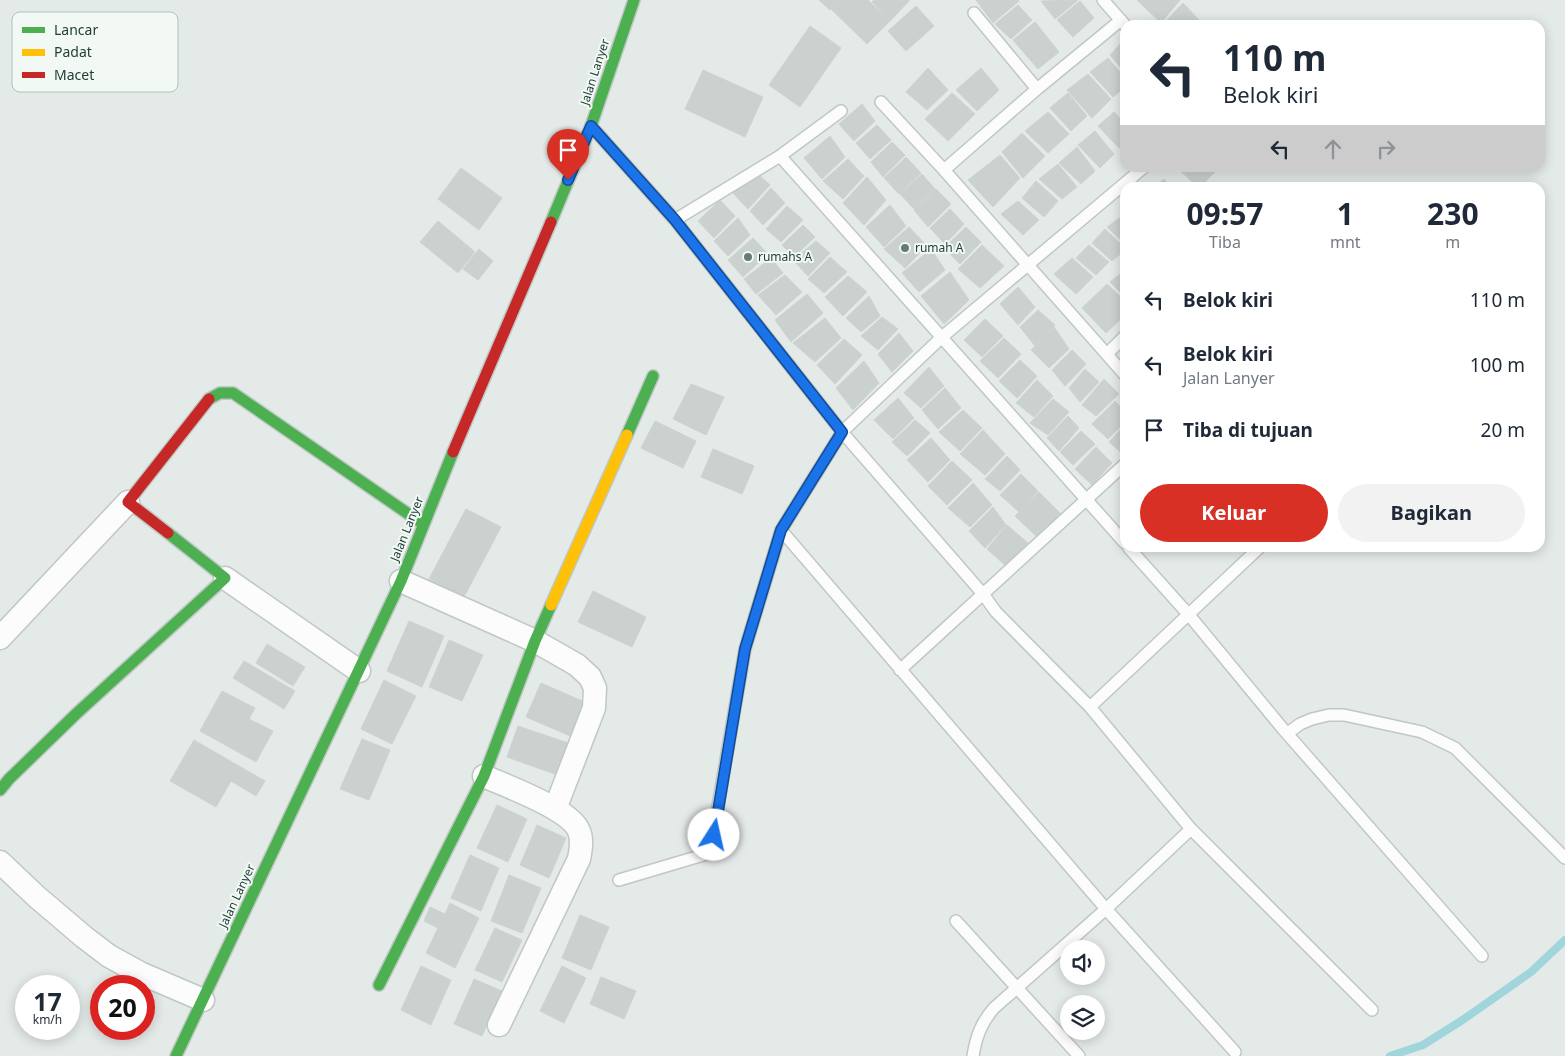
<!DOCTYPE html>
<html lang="id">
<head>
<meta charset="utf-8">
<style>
  :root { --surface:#fff; --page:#f2f2f3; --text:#1f2937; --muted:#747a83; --accent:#d93025 }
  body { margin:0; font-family:"Noto Sans",sans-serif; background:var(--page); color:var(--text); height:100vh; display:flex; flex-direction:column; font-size:19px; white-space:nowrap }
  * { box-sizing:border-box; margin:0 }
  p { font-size:16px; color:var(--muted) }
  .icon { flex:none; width:28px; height:28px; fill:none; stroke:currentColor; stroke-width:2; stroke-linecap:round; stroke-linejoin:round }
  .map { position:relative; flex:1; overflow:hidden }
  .drawer { position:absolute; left:1120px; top:182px; width:425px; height:370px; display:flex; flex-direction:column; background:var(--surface); border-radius:15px; box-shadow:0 2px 12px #0003 }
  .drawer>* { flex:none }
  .banner { position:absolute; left:1120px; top:20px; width:425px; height:152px; border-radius:15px; box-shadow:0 2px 12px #0003; background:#fff; color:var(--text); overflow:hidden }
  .tools { position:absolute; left:1060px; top:940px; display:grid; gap:10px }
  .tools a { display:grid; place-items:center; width:45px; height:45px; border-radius:50%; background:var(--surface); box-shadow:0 2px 12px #0003; font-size:25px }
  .speed { position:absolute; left:15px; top:975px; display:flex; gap:10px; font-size:25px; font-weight:700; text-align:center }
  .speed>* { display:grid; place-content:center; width:65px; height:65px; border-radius:50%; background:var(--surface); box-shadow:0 2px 12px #0003; line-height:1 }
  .speed small { font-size:12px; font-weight:400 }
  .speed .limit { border:8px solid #d22; background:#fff; color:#111 }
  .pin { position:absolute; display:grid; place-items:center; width:42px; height:42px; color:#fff; margin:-51px -21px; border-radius:50% 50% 50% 0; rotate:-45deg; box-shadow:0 0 5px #0007 }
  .pin .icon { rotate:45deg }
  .me { position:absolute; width:55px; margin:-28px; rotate:10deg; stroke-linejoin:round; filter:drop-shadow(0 0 4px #0008) }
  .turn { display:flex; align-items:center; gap:18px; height:105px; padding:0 20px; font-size:22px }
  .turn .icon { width:65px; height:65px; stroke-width:2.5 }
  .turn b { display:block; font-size:35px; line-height:42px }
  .lanes { display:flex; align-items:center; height:48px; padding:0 20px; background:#0003; justify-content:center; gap:25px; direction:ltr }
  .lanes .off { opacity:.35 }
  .eta { display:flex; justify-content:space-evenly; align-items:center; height:85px; text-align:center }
  .eta b { font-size:30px; font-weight:700; line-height:35px }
  .action { display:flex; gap:10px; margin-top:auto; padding:10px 20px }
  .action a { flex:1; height:58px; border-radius:30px; background:var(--accent); color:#fff; font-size:20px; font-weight:700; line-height:58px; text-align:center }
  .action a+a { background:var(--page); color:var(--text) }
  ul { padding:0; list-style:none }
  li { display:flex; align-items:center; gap:15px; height:65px; padding:0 20px }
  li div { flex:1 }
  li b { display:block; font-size:19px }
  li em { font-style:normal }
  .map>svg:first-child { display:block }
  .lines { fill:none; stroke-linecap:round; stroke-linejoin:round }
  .stream { stroke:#a1d5dc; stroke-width:8 }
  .building { fill:#cbd1ce; stroke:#cdd3d0 }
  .lane-casing { stroke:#c1c7c4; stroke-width:14 }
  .street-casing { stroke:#c1c7c4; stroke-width:25 }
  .fast-casing { stroke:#bfc8c4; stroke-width:14 }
  .slow-casing { stroke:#bfc8c4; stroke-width:14 }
  .jam-casing { stroke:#bfc8c4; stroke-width:14 }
  .lane { stroke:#fbfcfb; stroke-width:11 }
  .street { stroke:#fbfcfb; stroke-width:22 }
  .fast { stroke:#4caf50; stroke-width:11 }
  .slow { stroke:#ffc107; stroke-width:11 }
  .jam { stroke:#c62828; stroke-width:11 }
  .route-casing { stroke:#114b97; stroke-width:12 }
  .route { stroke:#1a73e8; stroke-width:9 }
  .poi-dot { fill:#657b74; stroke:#f2f9f5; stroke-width:2 }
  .labels { text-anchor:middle; stroke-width:4; stroke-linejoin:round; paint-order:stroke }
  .street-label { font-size:12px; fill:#203f36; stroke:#f2f9f5 }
  .poi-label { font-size:12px; fill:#203f36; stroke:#f2f9f5; text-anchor:start }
  .key { fill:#f2f9f5; stroke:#b3c1bc; stroke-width:1 }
  .key-label { font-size:14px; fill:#203f36 }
</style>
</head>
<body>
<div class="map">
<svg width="1565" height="1056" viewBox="0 0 1565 1056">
  <rect width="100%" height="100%" fill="#e4eae7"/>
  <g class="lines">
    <path class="stream" d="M1390,1056l33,-11 41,-26 67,-47 34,-32"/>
  </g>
  <path class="building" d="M819,0h21l-10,10z
    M840,0h28l22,21 -23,23 -36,-35z
    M874,0h36l-20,21 -18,-19z
    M976,0h42l1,1 -26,22z
    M1077,0v1l-22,18 -14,-18z
    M1137,0h43l-19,23z
    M1080,1l14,17 -21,19 -16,-17z
    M1183,3l18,19 -3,3h-32l-2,-2z
    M1018,5l14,15 -21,19 -16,-15z
    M916,6l18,20 -28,25 -18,-20z
    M1035,22l24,30 -21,17 -25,-29z
    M810,26l31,22 -41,59 -31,-22z
    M1125,39v34l-15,-18z
    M1108,58l17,20v9l-12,10 -23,-25z
    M928,68l20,22 -21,20 -21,-18z
    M981,68l18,22 -22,21 -21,-21z
    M703,70l60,27 -18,40 -60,-28z
    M1088,74l23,25 -19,19 -25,-28z
    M952,93l23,21 -27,27 -23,-22z
    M1068,93l19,23 -16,15 -21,-23z
    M862,104l13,17 -21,20 -15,-17z
    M1048,112l21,22 -21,19 -23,-22z
    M1114,112l11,12v19l-6,5 -21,-22z
    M877,125l14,15 -21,19 -14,-16z
    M1095,131l19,23 -14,14 -22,-23z
    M1022,133l23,23 -22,22 -21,-26z
    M830,136l15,21 -23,22 -18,-21z
    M892,142l13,13 -22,22 -12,-15z
    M1077,147l18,24 -14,13 -22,-21z
    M1000,155l20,23 -27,29 -25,-27z
    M906,157l15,16 -22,21 -15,-16z
    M848,159l16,17 -21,23 -20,-18z
    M1058,164l19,23 -15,12 -23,-20z
    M461,168l41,30 -23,32 -41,-31z
    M1177,168h34l4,4 -16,16z
    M756,172l14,13 -22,24 -15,-16z
    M922,174l13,15 -21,20 -14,-15z
    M867,177l19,23 -22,25 -21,-22z
    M1164,179l7,9h-17z
    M1036,181l22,20 -14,16 -22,-19z
    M771,188l14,15 -22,22 -13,-14z
    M936,189l15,15 -23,23 -14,-17z
    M720,200l15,16 -21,22 -16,-17z
    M1018,201l21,19 -16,15 -22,-21z
    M890,205l16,21 -22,21 -18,-20z
    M787,206l16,14 -22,22 -15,-13z
    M950,209l14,15 -19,20 -15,-16z
    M1125,214v30l-18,-17z
    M738,218l12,17 -22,21 -14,-15z
    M438,221l37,31 -17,21 -38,-31z
    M803,225l12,12 -21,20 -12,-12z
    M909,227l18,19 -22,22 -21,-19z
    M966,227l15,15 -21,22 -16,-16z
    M1105,229l20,19v2l-13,11 -20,-18z
    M753,238l15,16 -25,23 -15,-17z
    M816,241l14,12 -22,23 -15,-16z
    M982,245l22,21 -24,22 -22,-19z
    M1089,245l20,17 -13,13 -20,-17z
    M479,249l14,12 -15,19 -15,-11z
    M931,249l14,21 -26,22 -17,-19z
    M830,257l17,15 -23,21 -16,-14z
    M771,258l12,15 -27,21 -12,-15z
    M1072,258l21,19 -17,17 -22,-20z
    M1125,270v27l-15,-15z
    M950,272l19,28 -25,24 -23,-28z
    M785,275l17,17 -26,23 -18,-20z
    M848,276l19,16 -24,24 -18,-19z
    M1107,284l18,17v14l-19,18 -24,-25z
    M1018,287l17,20 -17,18 -18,-21z
    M807,294l16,19 -32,29 -16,-22z
    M869,296l11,20 -19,16 -15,-14z
    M1038,310l17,15 -20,21 -15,-19z
    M882,317l16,12 -20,21 -17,-14z
    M825,318l16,20 -26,24 -22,-19z
    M985,319l18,17 -21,21 -18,-17z
    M1054,327l15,22 -20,19 -18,-18z
    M899,333l14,18 -21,21 -14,-18z
    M1004,338l17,16 -23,24 -18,-17z
    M844,339l18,16 -27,29 -18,-19z
    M1072,350l14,14 -21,22 -13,-16z
    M1020,360l17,16 -20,22 -18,-17z
    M864,361l15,22 -26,27 -17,-22z
    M929,367l15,19 -23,22 -17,-15z
    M1085,369l14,13 -19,20 -11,-14z
    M1104,379l15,15 -23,22 -14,-11z
    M1037,380l16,16 -19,21 -18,-14z
    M691,384l33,13 -18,38 -33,-16z
    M945,388l16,20 -23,21 -16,-19z
    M898,398l16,20 -21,21 -19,-19z
    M1053,399l16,13 -21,23 -18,-12z
    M1115,401l10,11v10l-17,17 -16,-15z
    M963,410l19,18 -22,23 -21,-19z
    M1068,416l11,12 -20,23 -12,-13z
    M915,420l15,13 -23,23 -15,-14z
    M655,421l41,20 -13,27 -42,-20z
    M1125,425v31l-16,-14z
    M983,430l22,24 -20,21 -25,-21z
    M1081,431l14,13 -22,21 -13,-13z
    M931,438l19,22 -22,22 -21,-22z
    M1096,447l16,16 -20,22 -17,-16z
    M713,449l41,17 -12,28 -41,-17z
    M1007,456l13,14 -20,21 -15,-12z
    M952,461l20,19 -25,25 -19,-19z
    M1021,474l17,17 -19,21 -19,-17z
    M973,483l19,22 -22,22 -22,-19z
    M1039,492l22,22 -23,24 -23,-22z
    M993,507l13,18 -21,23 -16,-17z
    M466,509l35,18 -37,70 -35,-18z
    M1007,525l21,18 -22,23 -19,-17z
    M593,591l53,26 -14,30 -54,-25z
    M409,621l35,15 -22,51 -35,-16z
    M449,640l34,15 -21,46 -33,-14z
    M267,644l38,23 -12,19 -37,-23z
    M244,661l51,30 -11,18 -51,-31z
    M384,680l32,16 -24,48 -31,-15z
    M541,683l48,21 -14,34 -49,-21z
    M222,691l33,17 -6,11 24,12 -17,31 -56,-31z
    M518,726l53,18 -11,32 -53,-19z
    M362,739l28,11 -21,50 -29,-11z
    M194,740l71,41 -9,15 -25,-15 -15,26 -46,-26z
    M497,805l30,14 -19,43 -31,-14z
    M537,825l29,13 -17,40 -29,-13z
    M470,855l29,13 -18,43 -30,-13z
    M509,875l32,13 -19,45 -31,-12z
    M450,903l29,15 -24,50 -29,-15 12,-25 -14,-7 6,-14 15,7z
    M580,915l29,12 -18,43 -29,-12z
    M495,928l27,12 -20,42 -27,-12z
    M421,966l30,14 -20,45 -30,-15z
    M562,966l24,12 -22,45 -24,-12z
    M601,977l35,14 -12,28 -34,-15z
    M474,979l28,12 -20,45 -28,-12z"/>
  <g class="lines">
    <g class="lane-casing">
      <path id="lane" d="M1103,0l22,25
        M974,13l63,76
        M881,102l63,68 181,205
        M591,126l84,94 105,-64 61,-45
        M780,156l345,387
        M944,170l93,-81 84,-69
        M675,220l167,212 141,162 13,18 94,95 101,122 181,181
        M1107,354l18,-18
        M781,530l325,379 129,143
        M1129,548l60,67 94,114 199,227
        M900,670l225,-206
        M1090,707l169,-159
        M1288,733l12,-9 12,-5 17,-4h15l78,17 33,16 110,110
        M619,880l91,-27 35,-204 36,-119 61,-98 100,-95 201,-169
        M956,921l123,135
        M973,1056c3,-19 8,-33 21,-48l112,-99 85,-80"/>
    </g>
    <g class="street-casing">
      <path id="street" d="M225,578l134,93
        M401,581l134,60 42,24 13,12 5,11 -1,20 -39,101
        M0,638l128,-136
        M484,776c22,10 83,32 94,53 5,9 3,20 1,30l-80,166
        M0,862l37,35 47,40 25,19 31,17 63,27"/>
    </g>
    <g class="fast-casing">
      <path id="fast" d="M551,222l40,-96 43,-126
        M209,399l11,-6h13l190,131
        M627,435l26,-59
        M0,790l9,-11 67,-65 149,-136 -57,-45
        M379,985l105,-209 51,-135 16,-36
        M176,1056l225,-475 52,-129"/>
    </g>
    <g class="slow-casing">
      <path id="slow" d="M551,605l76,-170"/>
    </g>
    <g class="jam-casing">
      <path id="jam" d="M453,452l98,-230
        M168,533l-40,-31 81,-103"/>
    </g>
    <use href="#lane" class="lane"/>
    <use href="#street" class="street"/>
    <use href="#fast" class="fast"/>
    <use href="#slow" class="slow"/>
    <use href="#jam" class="jam"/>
  </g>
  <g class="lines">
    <g class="route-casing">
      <path id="route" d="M568,180l23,-54 84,94 167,212 -61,98 -36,119 -31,186"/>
    </g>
    <use href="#route" class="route"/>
  </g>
  <g class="poi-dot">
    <circle cx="905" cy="248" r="5"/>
    <circle cx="748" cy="257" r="5"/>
  </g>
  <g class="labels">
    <g class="street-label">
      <text transform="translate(595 72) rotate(-72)" y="4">Jalan Lanyer</text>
      <text transform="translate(407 529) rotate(-68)" y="4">Jalan Lanyer</text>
      <text transform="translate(237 896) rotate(-65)" y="4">Jalan Lanyer</text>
    </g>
    <g class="poi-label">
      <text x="915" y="252">rumah A</text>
      <text x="758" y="261">rumahs A</text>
    </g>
  </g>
  <rect x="12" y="12" width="166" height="80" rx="8" class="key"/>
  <rect x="22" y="27" width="23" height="6" fill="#4caf50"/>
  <rect x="22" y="49" width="23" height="7" fill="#ffc107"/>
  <rect x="22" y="72" width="23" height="6" fill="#c62828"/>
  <g class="key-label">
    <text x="54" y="35">Lancar</text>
    <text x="54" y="57">Padat</text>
    <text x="54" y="80">Macet</text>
  </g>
</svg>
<div class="tools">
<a><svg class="icon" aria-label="sound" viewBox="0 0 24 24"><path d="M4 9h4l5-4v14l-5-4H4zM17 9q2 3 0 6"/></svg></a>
<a><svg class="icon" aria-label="layers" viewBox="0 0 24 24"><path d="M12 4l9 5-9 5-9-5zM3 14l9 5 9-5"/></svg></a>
</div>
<div class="speed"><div>17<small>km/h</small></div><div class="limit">20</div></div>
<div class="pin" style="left:568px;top:180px;background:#d93025"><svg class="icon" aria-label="arrive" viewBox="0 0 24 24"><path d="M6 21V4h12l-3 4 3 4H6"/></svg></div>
<svg class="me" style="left:714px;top:835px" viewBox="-20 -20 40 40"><circle r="19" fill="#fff"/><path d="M0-13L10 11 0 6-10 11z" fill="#1a73e8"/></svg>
<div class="banner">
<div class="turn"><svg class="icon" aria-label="left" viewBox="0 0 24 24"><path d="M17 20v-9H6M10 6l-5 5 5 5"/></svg><div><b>110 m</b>Belok kiri</div></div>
<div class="lanes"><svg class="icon" aria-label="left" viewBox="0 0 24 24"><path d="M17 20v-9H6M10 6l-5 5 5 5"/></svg><svg class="icon off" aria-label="ahead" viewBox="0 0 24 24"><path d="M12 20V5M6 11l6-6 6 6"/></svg><svg class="icon off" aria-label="right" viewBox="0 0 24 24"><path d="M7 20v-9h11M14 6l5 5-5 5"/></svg></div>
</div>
<section class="drawer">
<div class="eta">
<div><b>09:57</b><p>Tiba</p></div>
<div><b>1</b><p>mnt</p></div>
<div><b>230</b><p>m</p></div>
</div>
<ul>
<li><svg class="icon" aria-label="left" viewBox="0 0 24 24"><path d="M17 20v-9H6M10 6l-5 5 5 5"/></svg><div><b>Belok kiri</b></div><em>110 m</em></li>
<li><svg class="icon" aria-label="left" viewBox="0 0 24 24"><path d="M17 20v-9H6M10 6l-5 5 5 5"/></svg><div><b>Belok kiri</b><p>Jalan Lanyer</p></div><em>100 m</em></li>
<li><svg class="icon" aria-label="arrive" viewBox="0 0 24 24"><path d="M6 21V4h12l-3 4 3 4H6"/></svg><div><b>Tiba di tujuan</b></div><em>20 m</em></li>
</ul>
<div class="action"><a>Keluar</a><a>Bagikan</a></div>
</section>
</div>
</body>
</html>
